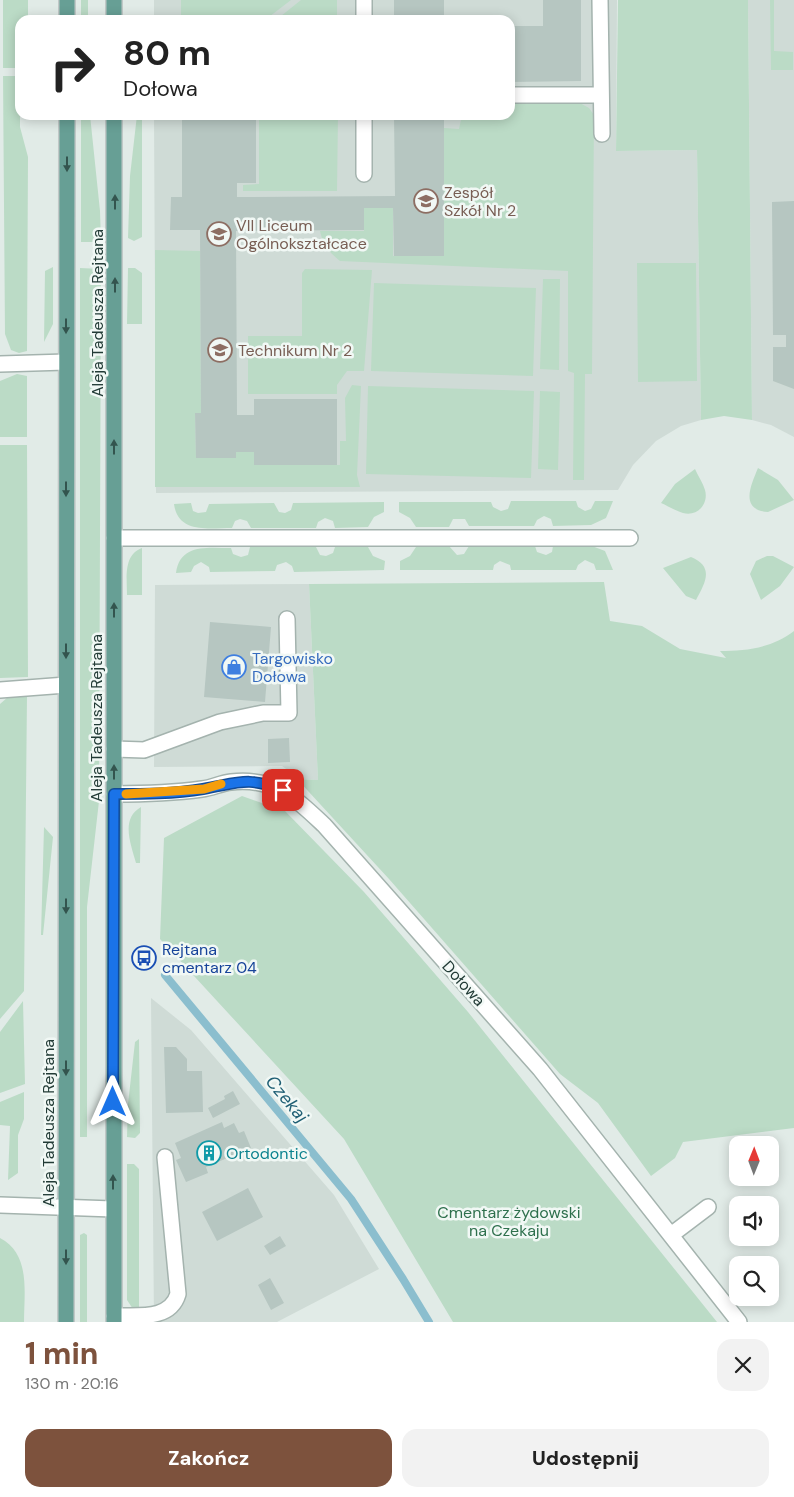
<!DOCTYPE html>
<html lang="pl">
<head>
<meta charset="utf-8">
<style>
  :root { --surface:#fff; --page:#f2f2f2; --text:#222; --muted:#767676; --accent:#7d523d }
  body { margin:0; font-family:"DM Sans",sans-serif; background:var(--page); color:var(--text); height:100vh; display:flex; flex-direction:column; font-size:19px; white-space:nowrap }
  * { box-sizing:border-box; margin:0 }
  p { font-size:16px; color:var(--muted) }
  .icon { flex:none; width:28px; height:28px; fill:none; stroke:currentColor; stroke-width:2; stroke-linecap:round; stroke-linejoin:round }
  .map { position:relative; height:1322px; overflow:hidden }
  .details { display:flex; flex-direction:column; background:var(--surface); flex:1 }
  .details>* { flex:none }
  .hud { position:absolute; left:15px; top:15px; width:500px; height:105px; border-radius:15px; box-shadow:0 2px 12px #0003; background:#fff; color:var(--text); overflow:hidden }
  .needle { width:32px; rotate:1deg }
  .tools { position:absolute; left:729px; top:1136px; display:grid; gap:10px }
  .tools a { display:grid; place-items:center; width:50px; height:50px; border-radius:10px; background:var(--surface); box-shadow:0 2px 12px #0003; font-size:25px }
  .pin { position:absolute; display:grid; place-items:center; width:42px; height:42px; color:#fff; margin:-21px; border-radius:10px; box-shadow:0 2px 8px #0006 }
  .me { position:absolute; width:55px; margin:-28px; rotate:0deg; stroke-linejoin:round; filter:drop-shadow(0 0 4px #0008) }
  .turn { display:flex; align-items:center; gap:18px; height:105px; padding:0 25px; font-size:22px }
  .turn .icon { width:65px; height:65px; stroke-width:2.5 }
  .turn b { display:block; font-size:35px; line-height:42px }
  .round { display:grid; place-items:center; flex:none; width:52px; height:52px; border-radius:15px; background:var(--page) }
  .headline { display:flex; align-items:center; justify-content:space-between; height:85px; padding:0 25px }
  h1 { font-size:30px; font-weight:800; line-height:38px; color:var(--accent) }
  .button { display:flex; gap:10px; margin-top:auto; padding:10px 25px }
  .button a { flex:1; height:58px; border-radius:15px; background:var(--accent); color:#fff; font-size:20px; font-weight:800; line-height:58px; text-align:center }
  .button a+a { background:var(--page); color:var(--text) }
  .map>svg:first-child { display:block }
  .built { fill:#cfdbd6 }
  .green { fill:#bbdbc6 }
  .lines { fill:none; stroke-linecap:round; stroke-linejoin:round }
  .stream { stroke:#8bbece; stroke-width:8 }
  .building { fill:#b6c6c1 }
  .minor-casing { stroke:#a4b3ae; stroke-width:18 }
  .major-casing { stroke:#c1c8c7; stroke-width:18 }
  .minor { stroke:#fff; stroke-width:15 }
  .major { stroke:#679f95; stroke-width:15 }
  .oneway { fill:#33544e }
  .route-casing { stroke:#114b97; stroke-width:12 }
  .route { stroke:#1a73e8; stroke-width:9 }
  .slow { stroke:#f59e0b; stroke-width:9 }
  .labels { text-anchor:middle; stroke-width:5; stroke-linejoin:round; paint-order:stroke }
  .education-label { font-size:16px; fill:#785e54; stroke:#f1f8f5; text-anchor:start }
  .street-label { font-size:16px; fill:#223b36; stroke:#f1f8f5 }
  .shop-label { font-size:16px; fill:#366cbe; stroke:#f1f8f5; text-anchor:start }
  .transit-label { font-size:16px; fill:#164399; stroke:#f1f8f5; text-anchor:start }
  .culture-label { font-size:16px; fill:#0d838f; stroke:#f1f8f5; text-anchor:start }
  .park-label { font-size:16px; fill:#2e704d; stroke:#f1f8f5 }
  .water-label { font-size:18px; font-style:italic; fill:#1f5f74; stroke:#f1f8f5 }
</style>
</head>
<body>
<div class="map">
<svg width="794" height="1322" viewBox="0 0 794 1322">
  <rect width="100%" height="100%" fill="#e1ebe7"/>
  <path class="built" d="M154,0h463l-1,151 81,-1 4,270 -20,6 -25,15 -23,24 -15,25 -462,3 -2,-378h356v-95h-356z
    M748,0h46v437l-23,-12 -19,-5z
    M309,584l9,196 -21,-1 -5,-6 -10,-7 -128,1 1,-182z
    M151,998l40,32 143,165 45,74 -102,53h-123z"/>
  <path class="green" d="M3,0h25v20h-8v48h-17z
    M81,0h7v20h-7z
    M181,0h110l-26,20h-84z
    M301,0h36v20h-61z
    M618,0h130l4,420 -28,-4 -23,4 -4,-270 -81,1z
    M770,0h4v51l19,1v18h-22z
    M3,76h17v51l8,30 -1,194 -8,2 -8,-3 -6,-16z
    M510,101l68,1 11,6 5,7 -2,259h-7l-1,106h-11l1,-107 -6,-2v-100l-228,-10c-11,-9 -17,-16 -20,-30h44v-23h29v48h51v-128l15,1 3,-14h48z
    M81,115h9l10,96 1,31h-20z
    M137,115h5v122l-8,4 -6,-3 2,-62z
    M259,115h79l-1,76h-94v-6l16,-1z
    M155,250l45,1 1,162 -6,1 1,44h40v-6h18l1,13h85v-24h6l-1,-43 7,-13 9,1 -4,89 3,12h-205z
    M637,263h59l1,118 -59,1z
    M53,267v57l-9,18 1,-71z
    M80,268l21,1 -2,532 -12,106v230h-7z
    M128,268h7l7,5v51h-15z
    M305,269l67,1 -8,101h-17l-10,14v9h-89v-58h54v-63z
    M543,279h17l-1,91 -19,-1z
    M374,283l162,5 -3,88 -162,-5z
    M17,374l10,2v61h-27v-56z
    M368,386l166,5 -3,87 -165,-4z
    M540,391l20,1 -2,78 -20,-1z
    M0,445h27l1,232 -28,1z
    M758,468l20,12 16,20 -26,12c-29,-2 -17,-27 -10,-44z
    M695,469c3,7 8,14 10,21 4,14 -8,27 -22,23 -7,-2 -15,-7 -22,-10l14,-19z
    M511,501h65l2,6 7,4 6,-2 4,-8h18l-7,17 -15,7 -38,1 -2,-7 -7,-3 -7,4 -3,6h-65l-4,-7h-12l-4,8h-33l-6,-9 -11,-6v-10h92l2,5 8,4 7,-2z
    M384,502v10l-10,5 -6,10 -33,1 -2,-7 -8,-3 -7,4 -2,6h-65l-4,-7 -7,-2 -5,2 -3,7c-23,0 -54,6 -58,-24l17,-1 2,8 5,2 8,-1 3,-8 65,-1 5,9 6,1 6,-3 2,-7z
    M449,546l8,9 7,-1 5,-8h66l2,6 9,3 6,-3 1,-6h39l13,5 8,19h-17l-2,-6 -9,-4 -7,5 -2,5h-65l-1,-5 -10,-4 -6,4 -1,5h-93v-9l10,-5 6,-9z
    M250,547h66l4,8 6,1 7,-3 2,-6h33l5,9 12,5 -1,9 -90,2 -2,-6 -6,-4 -9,3 -2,6 -65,1 -1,-5 -8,-5 -7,4 -3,6 -15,1c4,-30 32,-25 55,-25l2,6 8,3 7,-2z
    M142,548v47h-15c0,-17 -4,-40 15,-47z
    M767,556h6l21,11 -14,19 -19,14 -11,-26 6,-13z
    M691,557c24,10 14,26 5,43l-10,-4 -23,-28z
    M604,582l6,39 32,5 38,23 46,9 -6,-7c26,0 52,-3 74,-20v497l-111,14 -8,16 -24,18 -53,-73 -38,-29 -171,-195 -92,-100 21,1 -9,-196z
    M27,696l-3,295 -24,28v-315l8,-7z
    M242,796l43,15 79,81 104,120 249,310h-264l-109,-183 -184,-200 4,-101z
    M141,807l-1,56h-4c-5,-19 -16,-44 5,-56z
    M44,827l9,10 -10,98h-2z
    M23,1001l2,83 -25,9v-61z
    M139,1039l1,94 -5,5 -8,-1 1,-33 7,-62z
    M24,1092v27l-6,16v38l-10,7 2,-54 -10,-1v-23z
    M127,1164h7l5,5v140h-6l-6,-9z
    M84,1233l3,2v87h-7v-87z
    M0,1238c31,16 24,55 24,84h-24z"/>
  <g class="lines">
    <path class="stream" d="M165,975l186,224 52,80 26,43"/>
  </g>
  <path class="building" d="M394,0h50v20h-50z
    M543,0h38v81l-71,1v-56h33z
    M182,115h74v68h-19v14l158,-1 -1,-81h50v141h-50l-1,-48h-29v22l-128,1 1,184h17v-16h83v66h-83v-13h-18v6h-40l-1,-45h6l-1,-183h-30l1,-33h11z
    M794,201v188l-21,-8v-34h13v-12h-13l-1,-133z
    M210,622l61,5 -6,75 -61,-5z
    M289,738l1,24 -22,1v-24z
    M164,1047h12l11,12v12h15l1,41 -37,1z
    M233,1091l7,13 -27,14 -5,-10 17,-9 -1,-3z
    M222,1122l2,6 10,-5 5,10 5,-2 7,17 -45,19 2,6 -22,9 -10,-22 5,-2 -6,-15z
    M248,1188l15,29 -46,24 -15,-29z
    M280,1236l6,10 -16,9 -6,-9z
    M270,1278l14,25 -13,7 -13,-25z"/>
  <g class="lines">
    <g class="minor-casing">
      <path id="minor" d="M364,0v20
        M600,0l2,134
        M510,95h91
        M364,115v59
        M0,364l66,-2
        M114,538h516
        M0,690l66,-5
        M114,749l30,1 76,-28 43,-9h26l-2,-94
        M114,794c29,0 59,-1 88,-5 10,-1 19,-6 29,-7 43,-5 64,16 93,43l216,244 199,253
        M0,1205l113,4
        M671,1235l37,-28
        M114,1316c23,-1 56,5 64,-22l-13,-137"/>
    </g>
    <g class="major-casing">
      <path id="major" d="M114,0v20
        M67,20v-20
        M66,1322l1,-1207
        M114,1322v-1207"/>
    </g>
    <use href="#minor" class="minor"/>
    <use href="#major" class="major"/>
  </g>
  <defs><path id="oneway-solid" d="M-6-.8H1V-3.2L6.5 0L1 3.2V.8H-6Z" transform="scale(1.25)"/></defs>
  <g class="oneway">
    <use href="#oneway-solid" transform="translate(67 164) rotate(90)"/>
    <use href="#oneway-solid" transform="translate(115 202) rotate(-90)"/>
    <use href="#oneway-solid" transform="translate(115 285) rotate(-90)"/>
    <use href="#oneway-solid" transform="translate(66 326) rotate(90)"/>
    <use href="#oneway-solid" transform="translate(114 447) rotate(-90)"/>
    <use href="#oneway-solid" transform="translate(66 489) rotate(90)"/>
    <use href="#oneway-solid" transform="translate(114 610) rotate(-90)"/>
    <use href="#oneway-solid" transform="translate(66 651) rotate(90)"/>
    <use href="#oneway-solid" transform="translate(114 772) rotate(-90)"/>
    <use href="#oneway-solid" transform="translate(66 906) rotate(90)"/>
    <use href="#oneway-solid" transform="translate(66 1068) rotate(90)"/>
    <use href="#oneway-solid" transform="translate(113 1182) rotate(-90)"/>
    <use href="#oneway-solid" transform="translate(66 1257) rotate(90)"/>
  </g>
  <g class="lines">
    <g class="route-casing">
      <path id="route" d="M113,1102l1,-308c29,0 60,0 89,-5 36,-6 44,-13 80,1"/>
    </g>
    <use href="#route" class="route"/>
    <path class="slow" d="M126,794l78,-5 17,-5"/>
  </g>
  <defs>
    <g id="school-ring" transform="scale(1.25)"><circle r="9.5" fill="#f1f8f5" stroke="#8d6e63" stroke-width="1.5"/><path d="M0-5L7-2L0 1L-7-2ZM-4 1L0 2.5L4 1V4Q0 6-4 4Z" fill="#8d6e63"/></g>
    <g id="shop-ring" transform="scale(1.25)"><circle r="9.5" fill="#f1f8f5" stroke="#3f7fe0" stroke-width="1.5"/><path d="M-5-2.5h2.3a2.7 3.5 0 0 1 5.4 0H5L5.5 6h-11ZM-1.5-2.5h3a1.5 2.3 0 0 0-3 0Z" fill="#3f7fe0"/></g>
    <g id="bus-ring" transform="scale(1.25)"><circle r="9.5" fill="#f1f8f5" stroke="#1a4fb4" stroke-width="1.5"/><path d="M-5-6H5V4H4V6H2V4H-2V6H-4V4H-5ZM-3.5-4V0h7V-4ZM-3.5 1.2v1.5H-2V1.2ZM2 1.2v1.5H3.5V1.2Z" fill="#1a4fb4"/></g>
    <g id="building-ring" transform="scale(1.25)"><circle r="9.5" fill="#f1f8f5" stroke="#0f9aa8" stroke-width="1.5"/><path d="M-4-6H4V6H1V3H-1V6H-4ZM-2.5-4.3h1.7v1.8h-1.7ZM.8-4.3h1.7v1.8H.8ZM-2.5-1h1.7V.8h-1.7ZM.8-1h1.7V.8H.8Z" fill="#0f9aa8"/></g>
  </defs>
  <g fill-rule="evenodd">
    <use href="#school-ring" x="426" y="201"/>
    <use href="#school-ring" x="219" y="234"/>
    <use href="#school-ring" x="220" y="350"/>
    <use href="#shop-ring" x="234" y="667"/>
    <use href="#bus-ring" x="144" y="958"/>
    <use href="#building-ring" x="209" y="1153"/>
  </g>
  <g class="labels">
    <g class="education-label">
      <text x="444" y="198">Zespół<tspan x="444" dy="18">Szkół Nr 2</tspan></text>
      <text x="236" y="231">VII Liceum<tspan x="236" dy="18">Ogólnokształcace</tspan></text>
      <text x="238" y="356">Technikum Nr 2</text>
    </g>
    <g class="street-label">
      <text transform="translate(97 313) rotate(-90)" y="6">Aleja Tadeusza Rejtana</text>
      <text transform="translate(96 718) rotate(-90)" y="6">Aleja Tadeusza Rejtana</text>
      <text transform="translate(464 983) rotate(48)" y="6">Dołowa</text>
      <text transform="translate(48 1123) rotate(-90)" y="6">Aleja Tadeusza Rejtana</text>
    </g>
    <g class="shop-label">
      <text x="252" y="664">Targowisko<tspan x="252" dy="18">Dołowa</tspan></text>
    </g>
    <g class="transit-label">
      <text x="162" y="955">Rejtana<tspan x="162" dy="18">cmentarz 04</tspan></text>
    </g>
    <g class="culture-label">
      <text x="226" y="1159">Ortodontic</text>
    </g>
    <g class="park-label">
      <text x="509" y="1218">Cmentarz żydowski<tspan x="509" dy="18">na Czekaju</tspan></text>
    </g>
    <g class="water-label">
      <text transform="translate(287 1099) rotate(50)" y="6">Czekaj</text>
    </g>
  </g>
</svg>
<div class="tools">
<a><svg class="needle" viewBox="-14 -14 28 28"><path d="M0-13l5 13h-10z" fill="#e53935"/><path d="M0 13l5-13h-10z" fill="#767676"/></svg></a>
<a><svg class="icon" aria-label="sound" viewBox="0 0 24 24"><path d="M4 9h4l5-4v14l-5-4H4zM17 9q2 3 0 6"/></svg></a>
<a><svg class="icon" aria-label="search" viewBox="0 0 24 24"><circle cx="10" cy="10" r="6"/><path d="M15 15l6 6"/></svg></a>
</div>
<div class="pin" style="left:283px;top:790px;background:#d93025"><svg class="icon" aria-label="arrive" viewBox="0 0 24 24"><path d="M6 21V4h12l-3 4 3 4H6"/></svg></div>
<svg class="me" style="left:113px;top:1102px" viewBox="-20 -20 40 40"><path d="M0-17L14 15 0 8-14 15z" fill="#1a73e8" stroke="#fff" stroke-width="4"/></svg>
<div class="hud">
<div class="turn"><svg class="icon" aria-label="right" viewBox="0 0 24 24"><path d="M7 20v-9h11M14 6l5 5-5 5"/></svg><div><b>80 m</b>Dołowa</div></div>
</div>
</div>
<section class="details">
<div class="headline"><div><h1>1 min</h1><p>130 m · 20:16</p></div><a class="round"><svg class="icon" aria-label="close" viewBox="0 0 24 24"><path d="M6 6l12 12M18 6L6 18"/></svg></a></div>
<div class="button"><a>Zakończ</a><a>Udostępnij</a></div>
</section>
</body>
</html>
